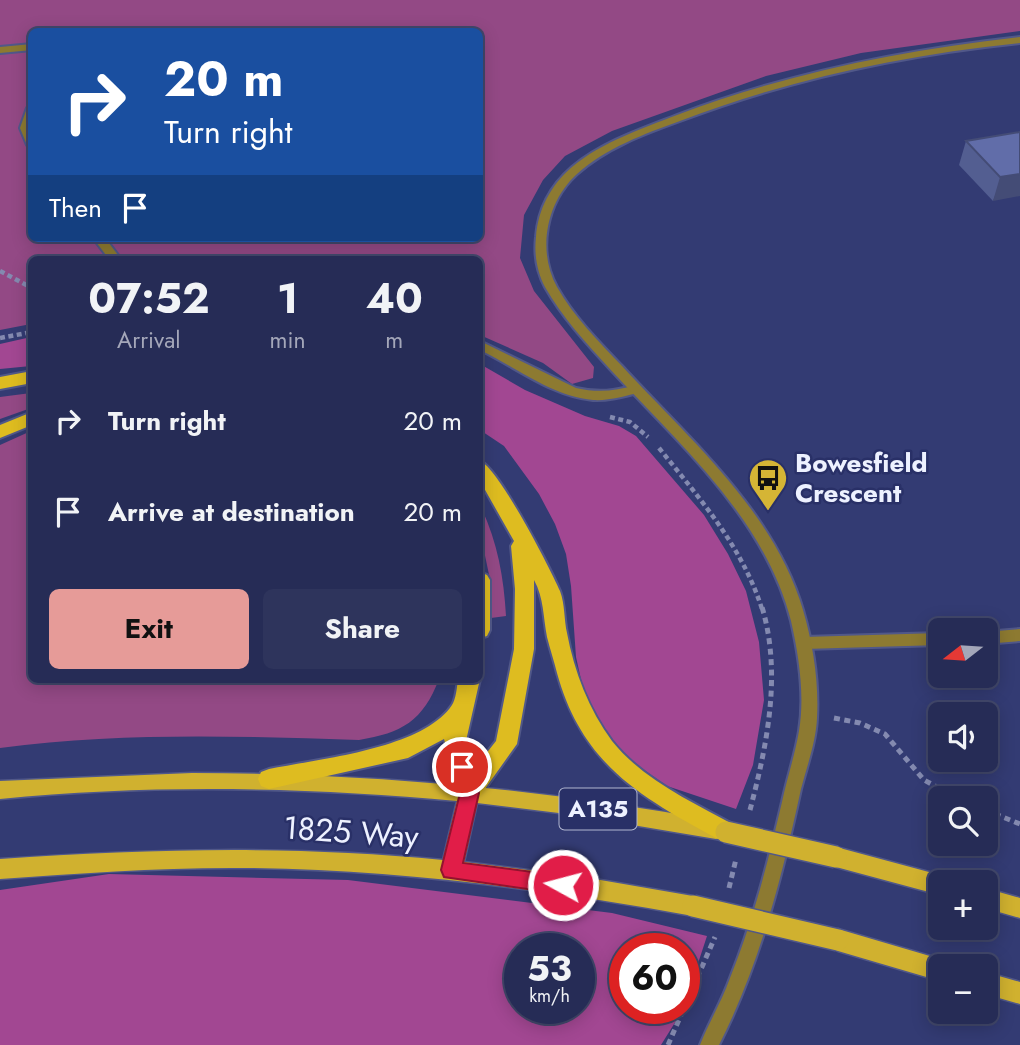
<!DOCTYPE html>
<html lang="en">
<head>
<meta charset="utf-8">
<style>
  :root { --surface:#262c56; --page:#2e345c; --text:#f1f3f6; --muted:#a4a7b9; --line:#42486c; --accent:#e69b98 }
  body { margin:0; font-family:Jost,sans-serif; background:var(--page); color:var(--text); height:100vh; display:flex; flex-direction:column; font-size:26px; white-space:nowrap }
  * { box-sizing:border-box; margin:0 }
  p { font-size:23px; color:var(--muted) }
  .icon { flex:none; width:38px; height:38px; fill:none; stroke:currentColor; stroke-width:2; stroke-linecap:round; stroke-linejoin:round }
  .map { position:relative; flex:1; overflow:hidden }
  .sheet { position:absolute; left:28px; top:256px; width:455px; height:427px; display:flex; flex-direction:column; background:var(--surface); border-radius:10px; box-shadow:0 4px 18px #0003,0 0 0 2px var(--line) }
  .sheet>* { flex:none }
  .hud { position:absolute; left:28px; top:28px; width:455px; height:214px; border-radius:10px; box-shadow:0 4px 18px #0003,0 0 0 2px var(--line); background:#1a4fa0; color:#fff; overflow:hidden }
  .needle { width:46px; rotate:253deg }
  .fabs { position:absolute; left:928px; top:618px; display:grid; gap:14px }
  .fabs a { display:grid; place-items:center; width:70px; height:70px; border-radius:10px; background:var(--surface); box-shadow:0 4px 18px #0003,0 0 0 2px var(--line); font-size:35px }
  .speed { position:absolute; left:504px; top:933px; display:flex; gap:14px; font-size:35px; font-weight:700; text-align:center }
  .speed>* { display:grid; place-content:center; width:91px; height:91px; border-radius:50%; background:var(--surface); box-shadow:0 4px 18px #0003,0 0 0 2px var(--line); line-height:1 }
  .speed small { font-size:18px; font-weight:400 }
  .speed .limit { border:10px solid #d22; background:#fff; color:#111 }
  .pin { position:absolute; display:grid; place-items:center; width:60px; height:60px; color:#fff; margin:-30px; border:4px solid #fff; border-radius:50%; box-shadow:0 2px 7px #0007 }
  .me { position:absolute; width:77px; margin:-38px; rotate:277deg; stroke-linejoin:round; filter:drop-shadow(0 0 5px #0008) }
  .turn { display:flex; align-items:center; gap:24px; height:147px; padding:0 21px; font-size:32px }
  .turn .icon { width:91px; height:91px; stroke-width:2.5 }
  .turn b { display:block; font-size:49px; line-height:60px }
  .then { display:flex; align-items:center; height:66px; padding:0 21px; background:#0003; gap:14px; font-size:26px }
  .eta { display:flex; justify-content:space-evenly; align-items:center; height:119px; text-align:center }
  .eta b { font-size:42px; font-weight:700; line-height:49px }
  .button { display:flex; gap:14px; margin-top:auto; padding:14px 21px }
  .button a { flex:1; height:80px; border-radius:10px; background:var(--accent); color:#111; font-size:28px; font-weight:700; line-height:80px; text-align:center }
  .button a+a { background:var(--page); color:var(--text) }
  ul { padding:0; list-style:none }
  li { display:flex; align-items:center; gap:21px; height:91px; padding:0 21px }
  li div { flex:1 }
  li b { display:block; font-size:26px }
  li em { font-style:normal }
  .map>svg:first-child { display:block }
  .green { fill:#934985; fill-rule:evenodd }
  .forest { fill:#a24792; fill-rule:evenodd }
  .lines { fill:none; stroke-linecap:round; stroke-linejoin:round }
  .service-casing { stroke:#515889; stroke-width:4 }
  .minor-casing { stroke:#515889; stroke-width:4 }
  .tertiary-casing { stroke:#515889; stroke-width:4 }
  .primary-casing { stroke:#515889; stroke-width:3 }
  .trunk-casing { stroke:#515889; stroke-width:4 }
  .path-far1 { stroke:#848ab0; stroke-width:4.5; stroke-dasharray:5 3.5; stroke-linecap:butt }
  .path { stroke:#848ab0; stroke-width:5; stroke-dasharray:6 4.5; stroke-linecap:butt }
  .service { fill:#8d7a31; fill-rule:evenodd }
  .minor { fill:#8d7a31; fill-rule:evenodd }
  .tertiary { fill:#8d7a31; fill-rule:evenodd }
  .primary { fill:#d0b12f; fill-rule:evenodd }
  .trunk { fill:#debc20; fill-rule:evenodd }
  .primary-bridge-casing { stroke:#515889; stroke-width:24; stroke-linecap:butt }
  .primary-bridge { stroke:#d0b12f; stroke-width:21 }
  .wall { fill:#535e91 }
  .shaded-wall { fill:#444c76 }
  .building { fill:#616da9; stroke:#444c76; stroke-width:2 }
  .route { fill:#e11d48; stroke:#92132f; stroke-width:2 }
  .labels { text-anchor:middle; stroke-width:5; stroke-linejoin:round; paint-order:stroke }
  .shield { fill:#293067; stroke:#b2b7d1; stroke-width:2 }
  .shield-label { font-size:24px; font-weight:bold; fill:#edf1ff }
  .poi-label { font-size:26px; font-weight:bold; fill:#edf1ff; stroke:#293067; text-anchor:start }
  .near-street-label { font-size:32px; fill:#edf1ff; stroke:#293067 }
</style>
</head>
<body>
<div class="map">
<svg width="1020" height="1045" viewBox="0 0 1020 1045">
  <rect width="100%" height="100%" fill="#333b73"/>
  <path class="green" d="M0,0h1020v31l-159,22 -95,23 -154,55 -47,25 -22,24 -19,35 -4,43 14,33 60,76 -1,11 -21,6 -29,-21 -63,-28v-76h-448l-1,65 -31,6zM32,32h448v206h-448z
    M31,393v15l-31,11v-22z
    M31,431l1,248h407c-16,42 -37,54 -80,61 -120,-4 -240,-8 -359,8v-303z
    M480,505c17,35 24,72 26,111l-15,2v-34l-11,-52z"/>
  <path class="forest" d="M31,337v29l-31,3v-25z
    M480,364l45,26 60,26 34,10 17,10 68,79 24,39 18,37 13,51 5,58 -11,65 -17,44 -69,-23 -40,-28 -28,-31 -15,-34 -8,-36 -5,-71 -5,-32 -11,-30 -16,-30 -35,-48 -24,-16z
    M109,874l239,6 264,33 95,23 -23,70v-58h-59v60h59l-23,37h-661v-155zM520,948h59v60h-59z"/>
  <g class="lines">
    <g class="service-casing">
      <path id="service" d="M32,44v6l-32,3v-6z
        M32,105v43l-5,-3 -7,-17 7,-20z
        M93,238h12l16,21h-12z
        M480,341l96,47c22,5 39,3 60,-3l6,4 -1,3c-16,4 -32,9 -48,8 -42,-4 -77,-33 -113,-50z"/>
    </g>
    <g class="minor-casing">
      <path id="minor" d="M1020,629v12l-35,3v-12z
        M940,633v12l-136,4 -5,-2 -3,-4 3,-4 5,-2z"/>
    </g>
    <g class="tertiary-casing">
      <path id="tertiary" d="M1020,37v6c-117,12 -230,36 -340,78 -36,13 -74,27 -103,53 -31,28 -40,77 -20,113 17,30 42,55 65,79 67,73 152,145 181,244 10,34 16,72 14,108 -1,24 -10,48 -16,71 -19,88 -41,175 -82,256h-19c9,-23 22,-44 30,-67 23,-57 38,-116 52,-176 5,-24 13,-47 17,-71 6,-35 0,-75 -8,-110 -26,-103 -113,-178 -182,-253 -23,-25 -47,-51 -64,-81 -8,-15 -11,-33 -9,-50 2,-28 15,-52 36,-70 30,-25 69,-38 105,-52 111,-42 225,-65 343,-78z"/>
    </g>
    <g class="primary-casing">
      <path id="primary" d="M192,773c177,0 350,16 524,48l7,2 4,7 -4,7 -7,2 -149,-25 -90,-11 -13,59 119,15 110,19 8,3 3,7 -3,7 -8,3c-147,-27 -294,-46 -443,-48 -84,-1 -167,5 -250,11v-20c148,-10 295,-14 443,1l14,-59c-151,-14 -306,-17 -457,-2v-18z
        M836,847l104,28 8,3 2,4h-10v13l-104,-28 -8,-3 -3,-7 3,-7z
        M985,888l35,10v20l-35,-10z
        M838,929l102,30 10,7h-10v15l-102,-30 -8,-4 -3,-7 3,-7z
        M985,972l35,10v22l-35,-10z"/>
    </g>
    <g class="trunk-casing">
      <path id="trunk" d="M32,371v12l-32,6v-12z
        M32,412v13l-32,13v-13z
        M480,461c18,6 71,109 80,130 5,13 4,29 7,42 7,38 22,77 45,108 30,38 80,61 122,84l4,7 -4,7 -8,3 -8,-3c-78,-42 -136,-75 -161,-166 -3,-12 -7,-24 -10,-36 -4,-20 -3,-39 -13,-57v69l-17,95 -40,56 -8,3 -8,-3 -17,-61 -36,19 -139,31 -8,-3 -3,-7 3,-7 8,-3c49,-10 154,-20 183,-64 4,-6 5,-18 6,-26h22l-14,62 8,28 22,-28 18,-92 1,-60 -4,-43 3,-5 -34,-60z
        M480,572l7,3 3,5v50l-3,6 -7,2z"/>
    </g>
    <path class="path-far1" d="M0,271l32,17
      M0,338l32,-6
      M610,417l20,5 18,15
      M659,448c41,51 83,98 103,161"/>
    <path class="path" d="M834,718l26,5 25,11 39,46 33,18
      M750,810c17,-65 32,-136 12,-203
      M985,810l35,14
      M729,888l7,-29
      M668,1045l47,-108"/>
    <use href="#service" class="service"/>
    <use href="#minor" class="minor"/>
    <use href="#tertiary" class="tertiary"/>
    <use href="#primary" class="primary"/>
    <use href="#trunk" class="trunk"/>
    <g class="primary-bridge-casing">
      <path id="primary-bridge" d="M726,832l110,25
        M693,906l145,34"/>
    </g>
    <use href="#primary-bridge" class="primary-bridge"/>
  </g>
  <path class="wall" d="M1020,132l-27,69 -34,-36 7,-24z"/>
  <path class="shaded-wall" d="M1020,174v22l-27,5 7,-24z"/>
  <path class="building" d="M1020,132v42l-20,3 -34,-36z"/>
  <path class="route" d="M462,759l7,2 10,32 -16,70 100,13 7,2 3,7 -3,6 -7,3 -119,-17 -3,-7 19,-77 -7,-26 2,-6z"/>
  <defs>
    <g id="bus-pin" transform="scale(2.0125)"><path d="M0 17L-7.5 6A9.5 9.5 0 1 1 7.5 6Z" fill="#d5b535" stroke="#293067"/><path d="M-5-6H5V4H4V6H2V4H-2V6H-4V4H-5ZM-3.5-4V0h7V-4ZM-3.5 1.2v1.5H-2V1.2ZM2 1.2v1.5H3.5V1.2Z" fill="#111"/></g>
  </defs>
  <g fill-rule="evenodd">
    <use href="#bus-pin" x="768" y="478"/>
  </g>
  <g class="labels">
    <rect class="shield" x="559.5" y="788.5" width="77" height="41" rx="5"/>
    <g class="shield-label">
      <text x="598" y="817">A135</text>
    </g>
    <g class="poi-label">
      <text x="795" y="472">Bowesfield<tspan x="795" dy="30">Crescent</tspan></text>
    </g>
    <g class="near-street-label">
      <text transform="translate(351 832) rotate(4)" y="11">1825 Way</text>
    </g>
  </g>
</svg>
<div class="fabs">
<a><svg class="needle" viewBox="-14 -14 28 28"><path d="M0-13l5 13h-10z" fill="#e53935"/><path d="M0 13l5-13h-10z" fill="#a4a7b9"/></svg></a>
<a><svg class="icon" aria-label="sound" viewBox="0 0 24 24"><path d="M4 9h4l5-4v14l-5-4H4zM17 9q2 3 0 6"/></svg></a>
<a><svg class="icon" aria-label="search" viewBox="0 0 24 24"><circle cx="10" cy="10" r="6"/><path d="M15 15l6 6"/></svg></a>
<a>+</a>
<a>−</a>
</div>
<div class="speed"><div>53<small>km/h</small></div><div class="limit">60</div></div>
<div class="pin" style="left:462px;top:767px;background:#d93025"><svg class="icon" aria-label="arrive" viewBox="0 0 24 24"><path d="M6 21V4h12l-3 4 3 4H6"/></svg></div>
<svg class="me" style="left:563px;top:885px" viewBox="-20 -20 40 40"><circle r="17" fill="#e11d48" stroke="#fff" stroke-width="3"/><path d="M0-11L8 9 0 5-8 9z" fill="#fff"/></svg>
<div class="hud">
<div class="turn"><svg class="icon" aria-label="right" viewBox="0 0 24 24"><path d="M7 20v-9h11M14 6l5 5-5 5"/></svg><div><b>20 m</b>Turn right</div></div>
<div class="then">Then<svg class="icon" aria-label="arrive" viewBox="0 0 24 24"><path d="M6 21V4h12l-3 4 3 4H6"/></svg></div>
</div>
<section class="sheet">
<div class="eta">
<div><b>07:52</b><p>Arrival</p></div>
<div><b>1</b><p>min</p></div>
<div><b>40</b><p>m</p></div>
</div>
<ul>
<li><svg class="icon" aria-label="right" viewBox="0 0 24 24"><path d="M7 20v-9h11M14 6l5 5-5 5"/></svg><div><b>Turn right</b></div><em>20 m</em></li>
<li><svg class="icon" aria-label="arrive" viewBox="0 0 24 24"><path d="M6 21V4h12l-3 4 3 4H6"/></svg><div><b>Arrive at destination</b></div><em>20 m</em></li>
</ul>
<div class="button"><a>Exit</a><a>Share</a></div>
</section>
</div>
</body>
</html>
